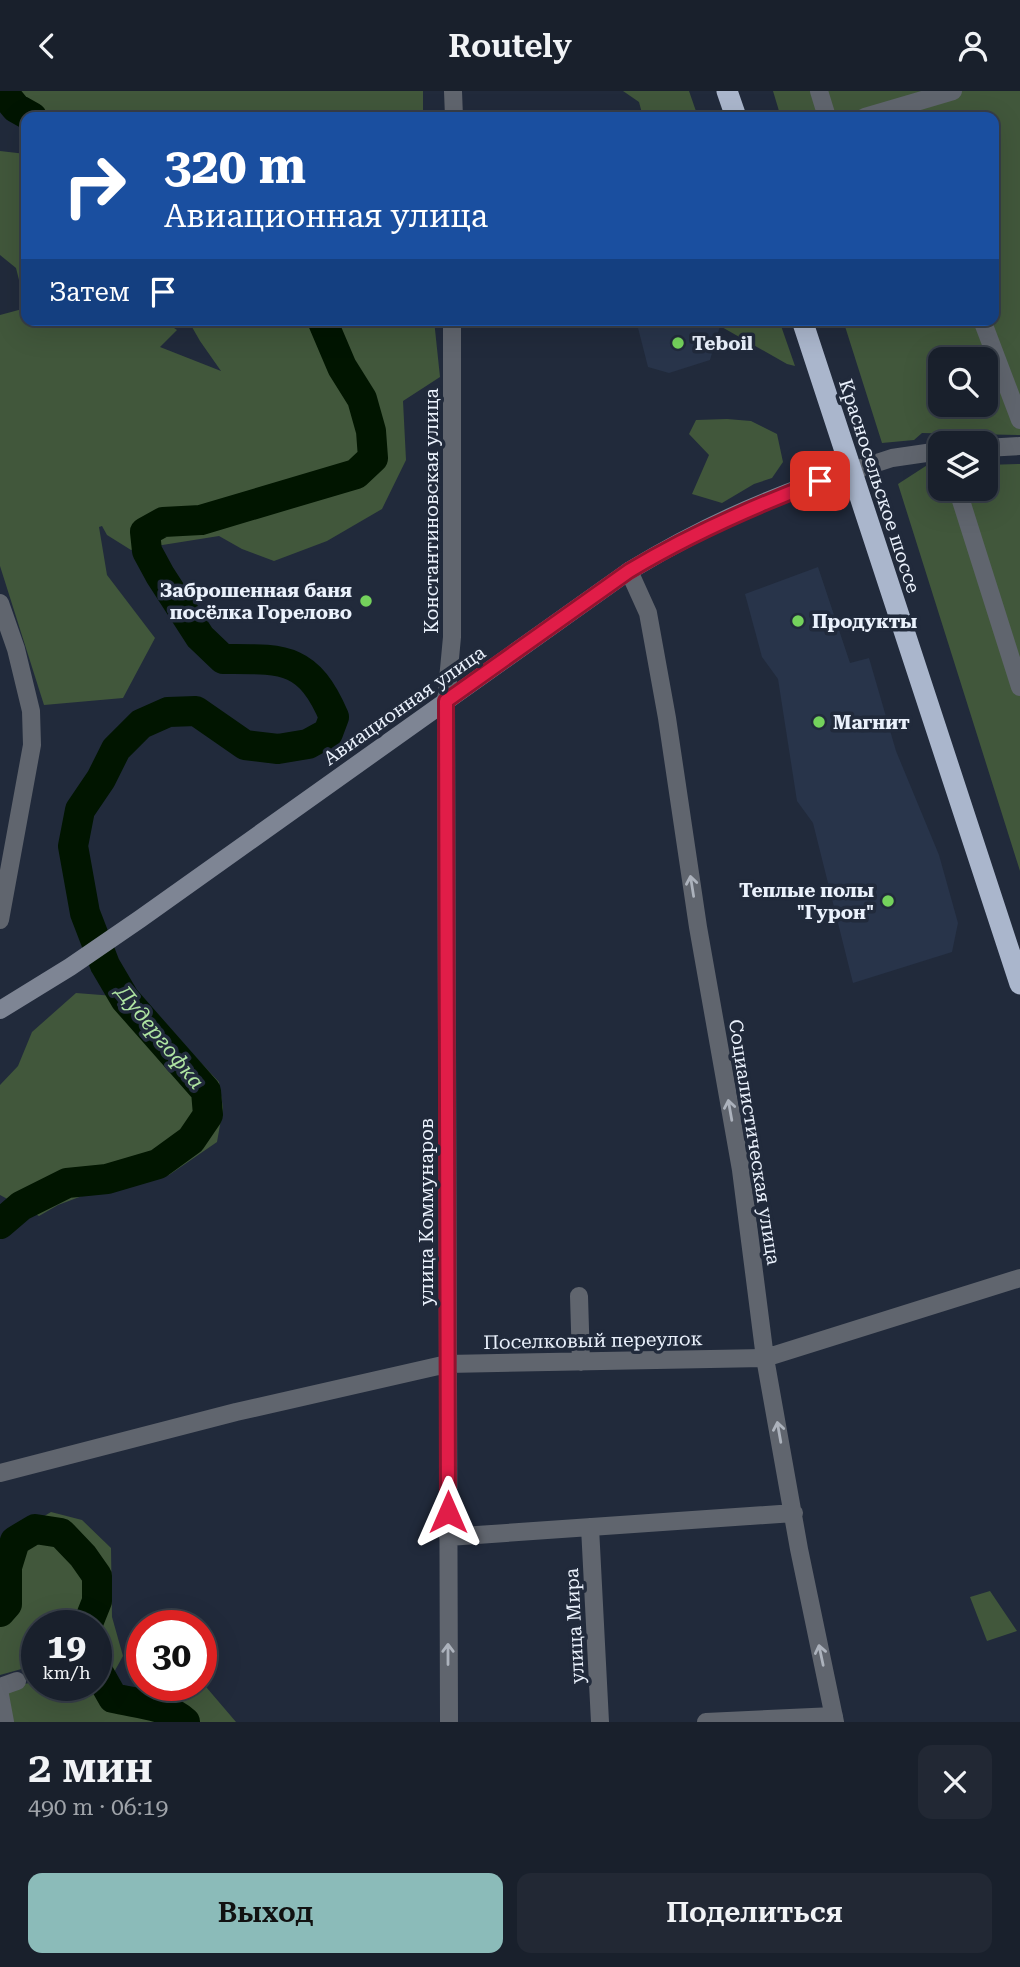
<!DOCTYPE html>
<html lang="ru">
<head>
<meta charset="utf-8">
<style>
  :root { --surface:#19202c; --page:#222834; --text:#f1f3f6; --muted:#9fa3a9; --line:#373e48; --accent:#8bbbb9 }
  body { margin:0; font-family:"Roboto Serif",serif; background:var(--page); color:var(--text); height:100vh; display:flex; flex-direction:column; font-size:26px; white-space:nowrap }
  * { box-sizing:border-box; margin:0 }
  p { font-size:23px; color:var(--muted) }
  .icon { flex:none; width:38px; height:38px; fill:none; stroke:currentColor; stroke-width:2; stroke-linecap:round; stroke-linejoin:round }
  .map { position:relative; height:1631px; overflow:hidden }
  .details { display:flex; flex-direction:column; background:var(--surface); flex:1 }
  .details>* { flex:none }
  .hud { position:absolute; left:21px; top:21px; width:978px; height:214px; border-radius:14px; box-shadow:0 7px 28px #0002,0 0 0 2px var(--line); background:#1a4fa0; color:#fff; overflow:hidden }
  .controls { position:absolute; left:928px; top:256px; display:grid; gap:14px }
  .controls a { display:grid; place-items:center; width:70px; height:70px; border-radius:14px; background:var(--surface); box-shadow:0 7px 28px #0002,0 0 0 2px var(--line); font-size:35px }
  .speed { position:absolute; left:21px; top:1519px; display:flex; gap:14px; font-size:35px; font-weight:700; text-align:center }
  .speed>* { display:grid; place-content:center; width:91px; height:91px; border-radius:50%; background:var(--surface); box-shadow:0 7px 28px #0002,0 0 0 2px var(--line); line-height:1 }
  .speed small { font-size:18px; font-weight:400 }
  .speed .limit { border:10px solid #d22; background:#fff; color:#111 }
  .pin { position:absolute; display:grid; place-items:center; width:60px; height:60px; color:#fff; margin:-30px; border-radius:14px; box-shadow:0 4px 10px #0006 }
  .me { position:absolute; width:77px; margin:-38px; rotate:0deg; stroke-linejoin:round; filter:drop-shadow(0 0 5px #0008) }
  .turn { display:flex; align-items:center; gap:24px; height:147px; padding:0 28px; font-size:32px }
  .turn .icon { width:91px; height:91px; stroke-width:2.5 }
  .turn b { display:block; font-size:49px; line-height:60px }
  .then { display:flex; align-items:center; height:66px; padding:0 28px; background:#0003; gap:14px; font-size:26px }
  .round { display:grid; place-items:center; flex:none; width:74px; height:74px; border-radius:14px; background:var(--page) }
  .head { display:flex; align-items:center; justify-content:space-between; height:119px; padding:0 28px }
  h1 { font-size:42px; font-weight:600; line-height:52px }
  .primary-button { display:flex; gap:14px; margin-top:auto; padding:14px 28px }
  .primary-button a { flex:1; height:80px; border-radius:14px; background:var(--accent); color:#111; font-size:28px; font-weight:600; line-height:80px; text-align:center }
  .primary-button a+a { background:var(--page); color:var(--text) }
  header { display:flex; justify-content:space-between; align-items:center; height:91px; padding:0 28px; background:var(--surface); font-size:32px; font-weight:600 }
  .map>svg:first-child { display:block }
  .built { fill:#28344a }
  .green { fill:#41573b; fill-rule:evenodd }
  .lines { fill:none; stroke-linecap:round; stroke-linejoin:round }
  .river { stroke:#011500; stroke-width:30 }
  .street { stroke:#60656e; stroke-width:18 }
  .secondary { stroke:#7e8594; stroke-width:18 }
  .highway { stroke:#aab6cc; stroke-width:21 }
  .oneway { stroke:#acb2bc }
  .route-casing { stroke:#92132f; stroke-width:18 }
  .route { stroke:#e11d48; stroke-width:12 }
  .poi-dot { fill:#74d25c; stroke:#212a3b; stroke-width:2.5 }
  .labels { text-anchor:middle; stroke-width:7; stroke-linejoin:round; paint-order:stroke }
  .poi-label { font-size:19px; font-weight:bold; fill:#eaf1fc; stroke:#212a3b; text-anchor:start }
  .street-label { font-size:19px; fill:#eaf1fc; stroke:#212a3b }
  .water-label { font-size:21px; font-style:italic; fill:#afe5a2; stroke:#212a3b }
</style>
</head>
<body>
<header><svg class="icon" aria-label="back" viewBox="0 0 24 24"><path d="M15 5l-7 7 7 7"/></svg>Routely<svg class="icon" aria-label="person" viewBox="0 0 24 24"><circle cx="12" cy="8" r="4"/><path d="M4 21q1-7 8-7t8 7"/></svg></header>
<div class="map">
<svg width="1020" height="1631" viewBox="0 0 1020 1631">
  <rect width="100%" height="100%" fill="#212a3b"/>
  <path class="built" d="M636,229h82l2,6 -10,34 -41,13 -21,-6z
    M818,476l32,96 19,-5 27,93 43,104 19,68 -6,29 -99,31 -40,-160 -16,-22 -19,-122 -16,-22 -17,-63z"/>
  <path class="green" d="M13,0h410v26h-365l-36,-15z
    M623,0h66l9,26h-55l-4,-15z
    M773,0h247v344l-98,-2 -8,7 -32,3 -39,-123h151v-203h-190l-25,-6zM940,268h45v45h-45z
    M0,60l26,3v166h136l15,10 -17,17 61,24 -21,-30 -12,-21h246l6,57 -37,24 3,59 -24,49 -55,32 -53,20 -32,-12 -23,-13 -88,14 -24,-15 -5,-9 -3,1 8,48 48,63 -32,60 -79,7 -44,-139v-251l26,-7 -10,-40 -16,-13z
    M718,229h61l16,46 -8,-2 -67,-38z
    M727,328l24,2 26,13 6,28 -11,16 -18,6 -32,19 -30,-9 17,-39 -20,-21 7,-14z
    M932,371l8,4v22h45v-23l35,-1v407l-122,-387z
    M76,902l64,5 79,84 4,26 -6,34 -48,33 -63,12 -48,18 -19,11 -39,-21v-110l18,-19 14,-34z
    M51,1421l31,8 29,28 1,69 11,39 -10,18 10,15 33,6 30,-10h15v-4l35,41h-236v-32l37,-9v4h59v-59h-59v49l-12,-7 -25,7v-132z
    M990,1500l27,40 -30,10 -17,-44z"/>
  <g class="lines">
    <path class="river" d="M2,0l14,17 16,9
      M0,1133l21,-18 46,-23 40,-4 51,-15 33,-24 17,-25 -2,-24 -81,-92 -20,-34 -20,-52 -12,-67 7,-36 21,-31 15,-30 25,-25 27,-12 28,-1 49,34 33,4 30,-5 20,-11 6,-16c-26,-61 -51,-58 -111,-58l-23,-22 -40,-62 -13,-24 -2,-19 18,-10 38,-2 155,-46 17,-16 -2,-27 -9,-32 -20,-32 -20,-47
      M0,1521l7,-8v-37l8,-26 20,-12 26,4 22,23 14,20v25l-10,25
      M96,1577l17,30c25,6 52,6 72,24"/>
    <path class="street" d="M453,0l1,26
      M819,0l8,26
      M865,26l88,-26
      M982,229l38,100
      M985,357l35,-2
      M852,380l40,-13 48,-7
      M957,397l63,199
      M629,480l19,42 19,105 31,209 43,243 24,188 34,191 36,173
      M0,512l16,46 15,62 1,34 -32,175
      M579,1205l2,66
      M0,1382l236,-61 211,-48 318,-6 255,-80
      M590,1436l10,195
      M448,1446l346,-24
      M0,1596l17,-6
      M0,1604l5,27
      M449,1631l-3,-1021 6,-64v-317
      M706,1631l128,-6"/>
    <path class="secondary" d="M0,919l70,-43 70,-48 489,-348c69,-42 145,-77 223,-100"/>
    <path class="highway" d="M727,0l9,26
      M802,229l218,664"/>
  </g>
  <defs><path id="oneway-shaft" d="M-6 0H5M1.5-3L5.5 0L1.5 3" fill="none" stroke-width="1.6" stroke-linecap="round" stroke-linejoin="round" transform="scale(1.75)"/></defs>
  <g class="oneway">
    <use href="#oneway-shaft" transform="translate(692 795) rotate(-99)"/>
    <use href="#oneway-shaft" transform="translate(730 1019) rotate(-100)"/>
    <use href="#oneway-shaft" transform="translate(779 1341) rotate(-100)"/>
    <use href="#oneway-shaft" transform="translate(448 1563) rotate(-90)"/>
    <use href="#oneway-shaft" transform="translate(821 1564) rotate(-102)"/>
  </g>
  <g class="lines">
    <g class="route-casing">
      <path id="route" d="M448,1421l-2,-811 183,-130c61,-37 125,-65 191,-90"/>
    </g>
    <use href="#route" class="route"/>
  </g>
  <g class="poi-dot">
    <circle cx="678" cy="252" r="7"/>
    <circle cx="366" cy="510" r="7"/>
    <circle cx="798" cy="530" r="7"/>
    <circle cx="819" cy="631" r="7"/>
    <circle cx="888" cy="810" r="7"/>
  </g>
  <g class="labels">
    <g class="poi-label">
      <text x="692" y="259">Teboil</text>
      <text x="352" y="506" text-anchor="end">Заброшенная баня<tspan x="352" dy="22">посёлка Горелово</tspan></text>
      <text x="812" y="537">Продукты</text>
      <text x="833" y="638">Магнит</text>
      <text x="874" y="806" text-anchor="end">Теплые полы<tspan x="874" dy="22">"Гурон"</tspan></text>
    </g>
    <g class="street-label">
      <text transform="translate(880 395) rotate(72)" y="7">Красносельское шоссе</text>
      <text transform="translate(431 420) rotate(-90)" y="7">Константиновская улица</text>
      <text transform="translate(404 614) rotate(-35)" y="7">Авиационная улица</text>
      <text transform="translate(755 1051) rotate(81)" y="7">Социалистическая улица</text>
      <text transform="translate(426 1121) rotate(-90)" y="7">улица Коммунаров</text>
      <text transform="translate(593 1249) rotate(-1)" y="7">Поселковый переулок</text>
      <text transform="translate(574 1535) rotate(-93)" y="7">улица Мира</text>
    </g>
    <g class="water-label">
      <text transform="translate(160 946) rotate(51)" y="7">Дудергофка</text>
    </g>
  </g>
</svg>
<div class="controls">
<a><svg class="icon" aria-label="search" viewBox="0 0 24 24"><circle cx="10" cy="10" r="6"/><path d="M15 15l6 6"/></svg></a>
<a><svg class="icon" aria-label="layers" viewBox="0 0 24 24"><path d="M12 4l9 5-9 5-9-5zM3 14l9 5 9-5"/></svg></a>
</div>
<div class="speed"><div>19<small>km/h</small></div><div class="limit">30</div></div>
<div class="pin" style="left:820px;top:390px;background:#d93025"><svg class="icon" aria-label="arrive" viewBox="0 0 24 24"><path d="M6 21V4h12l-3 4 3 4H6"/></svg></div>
<svg class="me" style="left:448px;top:1421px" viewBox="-20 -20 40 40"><path d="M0-17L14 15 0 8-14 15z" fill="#e11d48" stroke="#fff" stroke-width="4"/></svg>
<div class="hud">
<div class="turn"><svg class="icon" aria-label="right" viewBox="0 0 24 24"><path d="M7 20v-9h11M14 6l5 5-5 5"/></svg><div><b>320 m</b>Авиационная улица</div></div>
<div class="then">Затем<svg class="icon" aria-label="arrive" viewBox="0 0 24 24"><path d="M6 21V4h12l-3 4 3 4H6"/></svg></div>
</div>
</div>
<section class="details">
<div class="head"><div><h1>2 мин</h1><p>490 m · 06:19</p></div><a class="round"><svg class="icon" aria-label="close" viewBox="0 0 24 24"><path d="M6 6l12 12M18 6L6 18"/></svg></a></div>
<div class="primary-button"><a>Выход</a><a>Поделиться</a></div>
</section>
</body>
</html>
